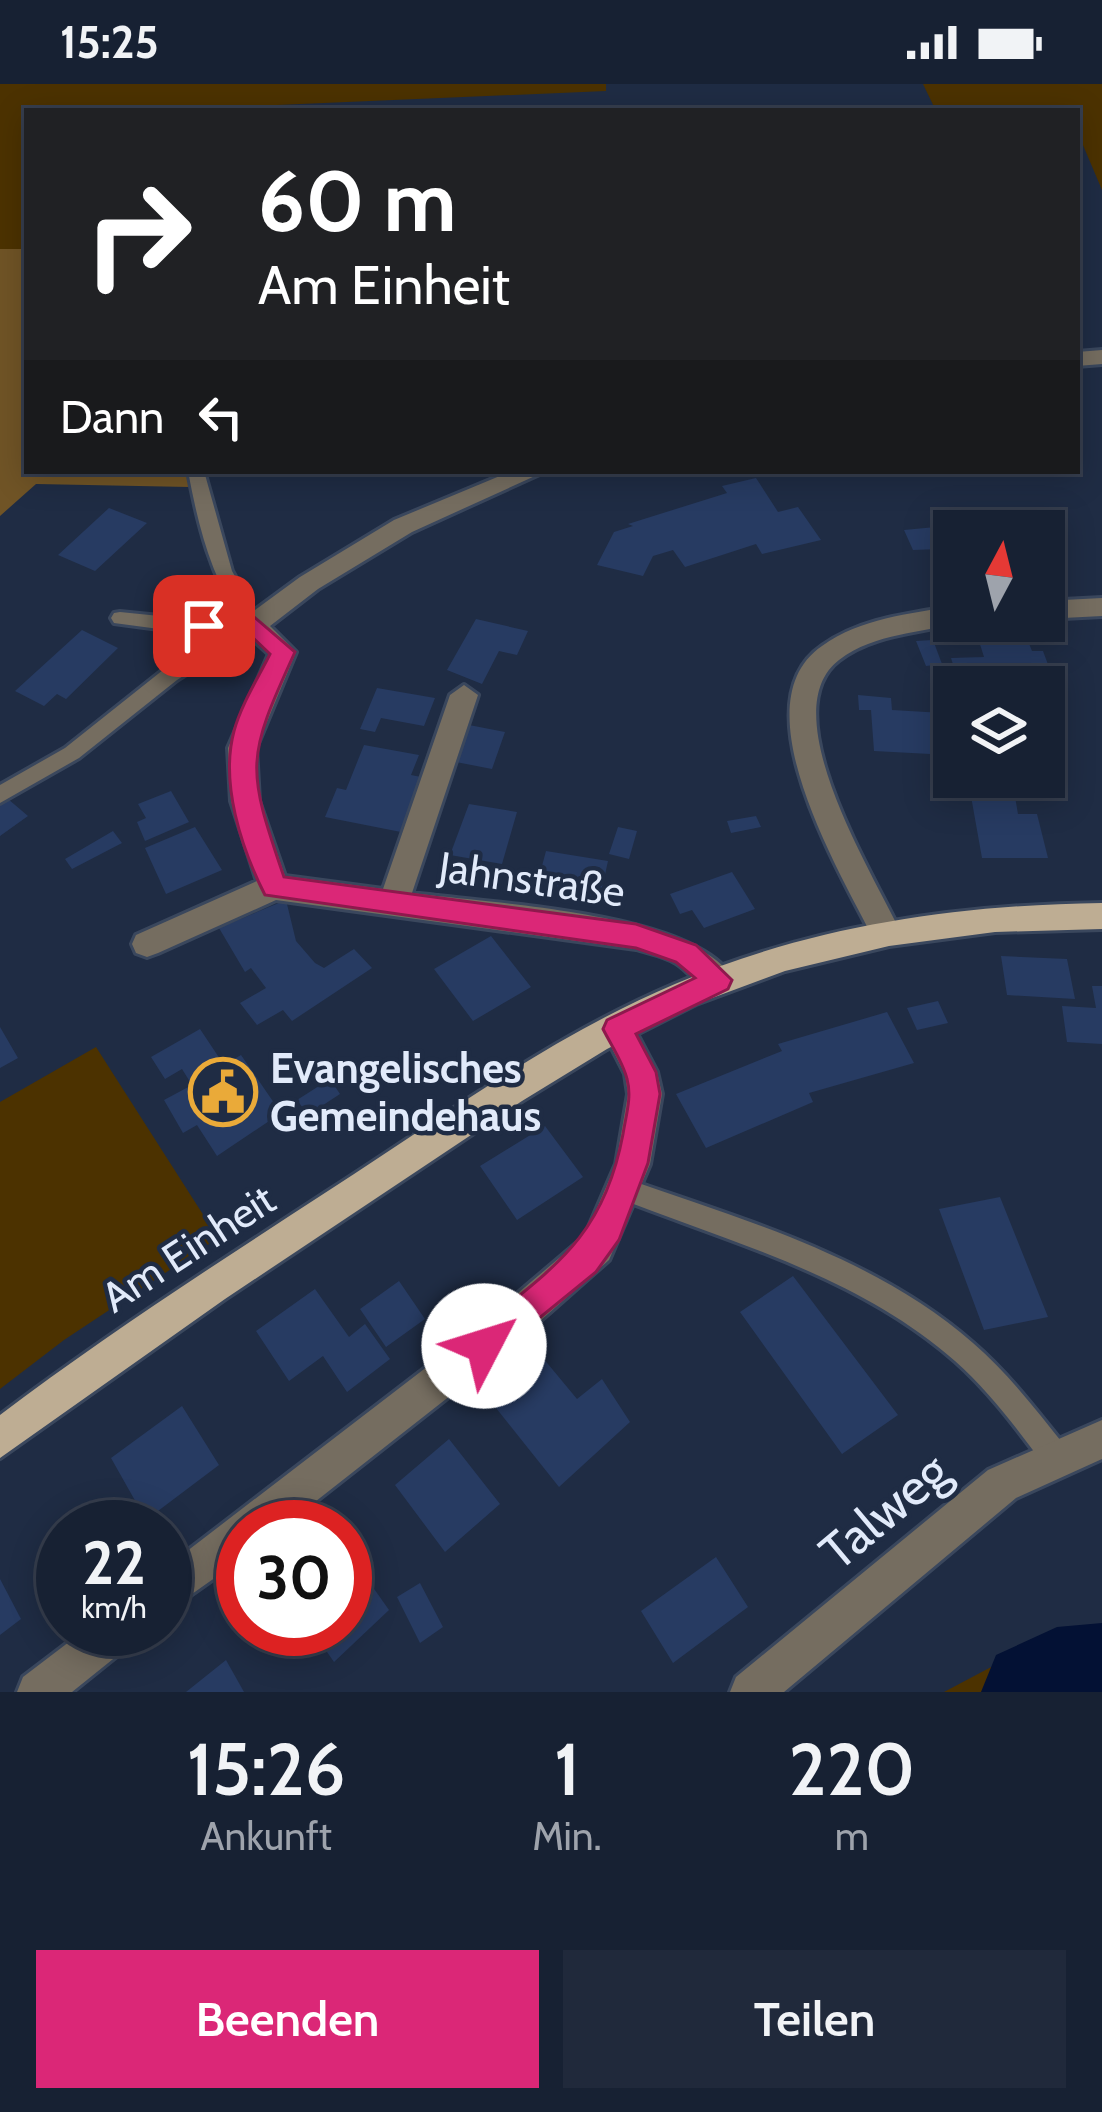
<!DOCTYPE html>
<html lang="de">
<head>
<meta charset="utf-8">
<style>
  :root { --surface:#172133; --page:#20293b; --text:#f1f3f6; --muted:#9ea3ac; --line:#363e4e; --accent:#db2777 }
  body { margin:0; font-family:Cabin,sans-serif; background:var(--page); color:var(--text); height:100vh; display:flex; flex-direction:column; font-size:45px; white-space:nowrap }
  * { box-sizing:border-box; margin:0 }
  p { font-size:39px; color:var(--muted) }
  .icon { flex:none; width:66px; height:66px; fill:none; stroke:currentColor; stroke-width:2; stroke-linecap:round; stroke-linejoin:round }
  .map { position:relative; height:1608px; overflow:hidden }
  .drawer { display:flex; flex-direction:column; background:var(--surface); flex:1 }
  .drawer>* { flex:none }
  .guide { position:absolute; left:24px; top:24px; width:1056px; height:366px; border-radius:0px; box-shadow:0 6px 30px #0003,0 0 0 3px var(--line); background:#202124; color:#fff; overflow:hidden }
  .needle { width:78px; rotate:7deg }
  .controls { position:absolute; left:933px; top:426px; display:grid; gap:24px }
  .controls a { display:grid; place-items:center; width:132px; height:132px; border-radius:0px; background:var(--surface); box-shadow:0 6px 30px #0003,0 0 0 3px var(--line); font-size:60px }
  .speed { position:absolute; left:36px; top:1416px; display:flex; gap:24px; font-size:60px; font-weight:700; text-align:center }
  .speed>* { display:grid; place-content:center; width:156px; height:156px; border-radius:50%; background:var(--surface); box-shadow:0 6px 30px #0003,0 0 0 3px var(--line); line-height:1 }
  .speed small { font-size:30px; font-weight:400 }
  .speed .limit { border:18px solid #d22; background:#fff; color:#111 }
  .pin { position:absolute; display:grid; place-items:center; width:102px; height:102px; color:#fff; margin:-51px; border-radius:24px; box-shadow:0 6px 18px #0006 }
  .me { position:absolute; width:132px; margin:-66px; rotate:50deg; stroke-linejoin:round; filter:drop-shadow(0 0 9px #0008) }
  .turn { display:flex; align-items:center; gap:42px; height:252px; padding:0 36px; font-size:54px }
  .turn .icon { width:156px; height:156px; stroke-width:2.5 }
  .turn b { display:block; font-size:84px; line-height:102px }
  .then { display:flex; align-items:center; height:114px; padding:0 36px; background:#0003; gap:24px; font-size:45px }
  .eta { display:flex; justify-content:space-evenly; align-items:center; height:204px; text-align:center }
  .eta b { font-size:72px; font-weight:600; line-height:84px }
  .primary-button { display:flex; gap:24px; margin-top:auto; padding:24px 36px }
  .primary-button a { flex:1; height:138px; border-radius:0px; background:var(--accent); color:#fff; font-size:48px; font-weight:600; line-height:138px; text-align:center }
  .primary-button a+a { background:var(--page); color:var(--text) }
  .status { display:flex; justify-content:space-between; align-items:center; height:84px; padding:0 60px; background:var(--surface); direction:ltr }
  .status svg { height:33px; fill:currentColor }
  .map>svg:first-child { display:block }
  .green { fill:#4c3200 }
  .forest { fill:#705426 }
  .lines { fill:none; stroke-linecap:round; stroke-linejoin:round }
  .river { fill:#031134; fill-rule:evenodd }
  .building { fill:#273b62 }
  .service-casing { stroke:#3a475d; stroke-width:6 }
  .minor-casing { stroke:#3a475d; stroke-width:6 }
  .primary-casing { stroke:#3a475d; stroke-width:6 }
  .service { fill:#756d60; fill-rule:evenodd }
  .minor { fill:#756d60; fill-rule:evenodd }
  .primary { fill:#bead93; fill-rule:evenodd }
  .route { fill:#db2777; stroke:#8e194d; stroke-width:3 }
  .labels { text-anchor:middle; stroke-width:9; stroke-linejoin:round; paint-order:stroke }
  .street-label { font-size:42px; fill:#e1eafa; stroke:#1f2c44 }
  .poi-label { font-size:42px; font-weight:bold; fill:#e1eafa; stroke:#1f2c44; text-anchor:start }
  .near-street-label { font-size:51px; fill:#e1eafa; stroke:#1f2c44 }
</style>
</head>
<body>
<div class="status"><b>15:25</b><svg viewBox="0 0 49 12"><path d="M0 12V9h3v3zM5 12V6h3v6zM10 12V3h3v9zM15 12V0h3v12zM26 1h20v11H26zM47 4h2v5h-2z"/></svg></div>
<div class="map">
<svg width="1102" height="1608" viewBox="0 0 1102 1608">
  <rect width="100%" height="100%" fill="#1f2c44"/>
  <path class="green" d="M0,0h606v7l-329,14 -3,6h-247v138h-27z
    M923,0h179v106l-25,-59v-20h-141z
    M96,963l122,191 -154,102 -64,49v-287z
    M1102,1554v54h-158l100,-53z"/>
  <path class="forest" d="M0,165h27v222h162v16l-153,-3 -36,32z"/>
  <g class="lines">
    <path class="river" d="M1102,1539v69h-121l15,-37 61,-28z"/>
  </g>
  <path class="building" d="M756,394l22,34 20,-5 23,33 -59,14 -6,-10 -71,23 -12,-17 -20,6 -10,20 -46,-11 17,-33 19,-6 -5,-2 99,-31 -5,-7z
    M109,424l38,15 -52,48 -37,-16z
    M978,439l3,8h-27v30h-9l-4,-12 -28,1 -9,-20z
    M476,535l52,12 -11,24 -18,-4 -17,33 -35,-14z
    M82,546l36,18 -52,51 -9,-5 -13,12 -29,-15z
    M1026,552l6,15h11l10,27 -95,2 -7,-22 33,-1 -6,-19z
    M933,556l9,24 -16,2 -10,-25z
    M377,604l58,10 -11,28 -43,-8 -6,14 -15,-3z
    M858,611l33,3 1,12 51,3 6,42 -75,-4 -3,-41h-12z
    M469,641l36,7 -13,37 -36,-7z
    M364,661l55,10 -8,20 10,2 -20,55 -76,-15 12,-29 9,2z
    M969,701h44l5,29h19l11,44h-66z
    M171,707l18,31 -44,19 -8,-19 9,-4 -8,-14z
    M8,715l20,17 -28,20v-31z
    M469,720l48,8 -15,52 -52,-9z
    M756,732l5,11 -30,6 -4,-12z
    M195,743l27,43 -56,24 -21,-46z
    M618,743l19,4 -8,28 -20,-5z
    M113,747l9,12 -50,26 -7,-10z
    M546,767l62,10 -9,41 -64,-10z
    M732,788l23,37 -51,19 -12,-18 -12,4 -10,-20z
    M286,816l10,41 19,22 9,5 30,-19 18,19 -80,53 -9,-11 -26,15 -17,-22 26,-15 -15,-20 -6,4 -26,-44z
    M491,852l40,51 -58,34 -39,-52z
    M1001,872l66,3 8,40 -68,-4z
    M1092,902h10v58l-35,-2 -5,-36 34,2z
    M938,917l10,22 -31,7 -10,-22z
    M887,928l27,51 -105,30 4,9 -107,46 -30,-54 106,-43 -4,-7z
    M0,943l18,31 -18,10z
    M200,945l24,36 17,-10 40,58 -64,43 -20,-31 -14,8 -19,-33 28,-15 -10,-16 -17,10 -14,-22z
    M330,995l10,15 -32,21 -11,-15z
    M545,1042l38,51 -66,43 -37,-54z
    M1000,1113l48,120 -64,13 -45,-121z
    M793,1192l105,139 -56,39 -102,-142z
    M399,1197l26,38 -39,28 -26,-38z
    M315,1205l34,48 16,-13 25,35 -43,33 -24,-36 -34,25 -33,-50z
    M543,1274l34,41 25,-20 28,43 -71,65 -67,-84 5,-6 -10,-13 30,-25 11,13z
    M182,1322l37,59 -73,55 -35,-62z
    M449,1355l51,65 -55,48 -50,-67z
    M345,1447l28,38 -8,7 24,34 -55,52 -23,-33h34z
    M716,1473l32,50 -75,56 -32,-52z
    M0,1495l21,40 -21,16z
    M420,1499l23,44 -23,16 -23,-46z
    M226,1576l18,32h-58z"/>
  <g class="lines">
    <g class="service-casing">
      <path id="service" d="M188,387h16l28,100 30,54 -85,55 -98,78 -79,45v-18l65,-37 98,-78 79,-47c-31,-46 -44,-98 -54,-152z
        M120,528l69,7 9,7 -9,7 -75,-10 -3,-5 3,-5z
        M624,1094c120,42 251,79 349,165 35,30 63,67 92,103l3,10 -3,10 -10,3 -10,-3c-28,-37 -55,-74 -90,-105 -97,-85 -222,-118 -340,-164l-3,-8 3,-8z"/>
    </g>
    <g class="minor-casing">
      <path id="minor" d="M1102,266v14l-25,2v-14z
        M512,387h34l-134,61 -94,57 -48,37 26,26 -40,96 3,53 26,75 98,13 67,-194 14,-10 14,10 -66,198c73,10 288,19 322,88l-5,10c-25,8 -34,-16 -53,-28 -11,-7 -27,-10 -40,-14l-360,-49 -118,53 -11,4 -11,-4 -4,-9 4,-9 121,-54 -26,-80 -3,-53 41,-94 -22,-20 -67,-1 -4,-7 4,-7 67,-3 53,-39 94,-57z
        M1102,514v18l-58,3v-18z
        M954,522v15h9c-42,13 -87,11 -124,39 -68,52 35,215 62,273l-4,9 -11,4 -11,-4c-33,-67 -138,-238 -53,-296 39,-28 87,-32 132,-40z
        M618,931l11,4 28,53 5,22 -12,70 -41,96 -112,99 -214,168h-40v31l-78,55v-45l306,-235 114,-97 31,-72 12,-70 -3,-20 -23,-45 5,-10z
        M1102,1336v39l-86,39 -232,194h-54l6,-15 252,-207z
        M86,1545h53l-6,14 -61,49h-55l6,-15z"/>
    </g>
    <g class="primary-casing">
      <path id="primary" d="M1102,819v26l-107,3 -106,14 -104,25 -89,33 -89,45 -85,52 -297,198 -225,159v-43c107,-81 219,-153 331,-226 112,-72 221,-153 344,-205 136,-58 280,-79 427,-81z"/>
    </g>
    <use href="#service" class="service"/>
    <use href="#minor" class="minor"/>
    <use href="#primary" class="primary"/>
  </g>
  <path class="route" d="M253,532l42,36c-49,107 -49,114 -11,225l352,47 60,21 36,35 -4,9 -92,45 20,38 4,22 -12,69 -29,77 -23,32 -112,91 -12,-5 -5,-12 5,-12c78,-65 131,-93 151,-200 3,-19 9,-37 4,-55 -4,-17 -16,-34 -24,-50l4,-9 88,-42 -19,-16 -40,-14 -371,-53c-24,-47 -45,-112 -31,-164 7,-26 24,-53 36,-77l-22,-21 -44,1 -12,-8 12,-9z"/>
  <defs>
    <g id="civic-ring" transform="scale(3.45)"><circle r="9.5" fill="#1f2c44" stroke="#eaaa39" stroke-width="1.5"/><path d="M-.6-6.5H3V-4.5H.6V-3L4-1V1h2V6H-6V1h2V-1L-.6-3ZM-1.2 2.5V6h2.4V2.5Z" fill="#eaaa39"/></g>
  </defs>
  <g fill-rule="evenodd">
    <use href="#civic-ring" x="223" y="1008"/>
  </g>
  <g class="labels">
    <g class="street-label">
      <text transform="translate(532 795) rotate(8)" y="15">Jahnstraße</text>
      <text transform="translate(188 1164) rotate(-33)" y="15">Am Einheit</text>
    </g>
    <g class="poi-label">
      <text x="270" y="999">Evangelisches<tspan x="270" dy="48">Gemeindehaus</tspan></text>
    </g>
    <g class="near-street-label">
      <text transform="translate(884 1427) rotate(-40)" y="18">Talweg</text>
    </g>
  </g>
</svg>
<div class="controls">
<a><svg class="needle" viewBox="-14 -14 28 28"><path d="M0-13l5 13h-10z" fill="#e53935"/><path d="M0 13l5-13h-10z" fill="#9ea3ac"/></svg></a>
<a><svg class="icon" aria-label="layers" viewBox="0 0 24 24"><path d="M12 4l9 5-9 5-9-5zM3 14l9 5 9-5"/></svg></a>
</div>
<div class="speed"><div>22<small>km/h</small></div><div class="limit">30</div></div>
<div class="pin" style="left:204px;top:542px;background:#d93025"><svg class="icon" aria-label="arrive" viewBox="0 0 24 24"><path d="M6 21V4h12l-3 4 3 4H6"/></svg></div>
<svg class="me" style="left:484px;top:1262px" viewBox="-20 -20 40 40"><circle r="19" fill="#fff"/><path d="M0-13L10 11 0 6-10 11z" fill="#db2777"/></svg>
<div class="guide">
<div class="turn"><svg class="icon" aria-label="right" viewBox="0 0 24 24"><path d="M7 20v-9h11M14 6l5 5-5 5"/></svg><div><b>60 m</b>Am Einheit</div></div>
<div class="then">Dann<svg class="icon" aria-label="left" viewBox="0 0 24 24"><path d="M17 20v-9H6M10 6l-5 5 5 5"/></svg></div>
</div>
</div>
<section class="drawer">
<div class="eta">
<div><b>15:26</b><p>Ankunft</p></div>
<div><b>1</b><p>Min.</p></div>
<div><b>220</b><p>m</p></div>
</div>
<div class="primary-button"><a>Beenden</a><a>Teilen</a></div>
</section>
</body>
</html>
